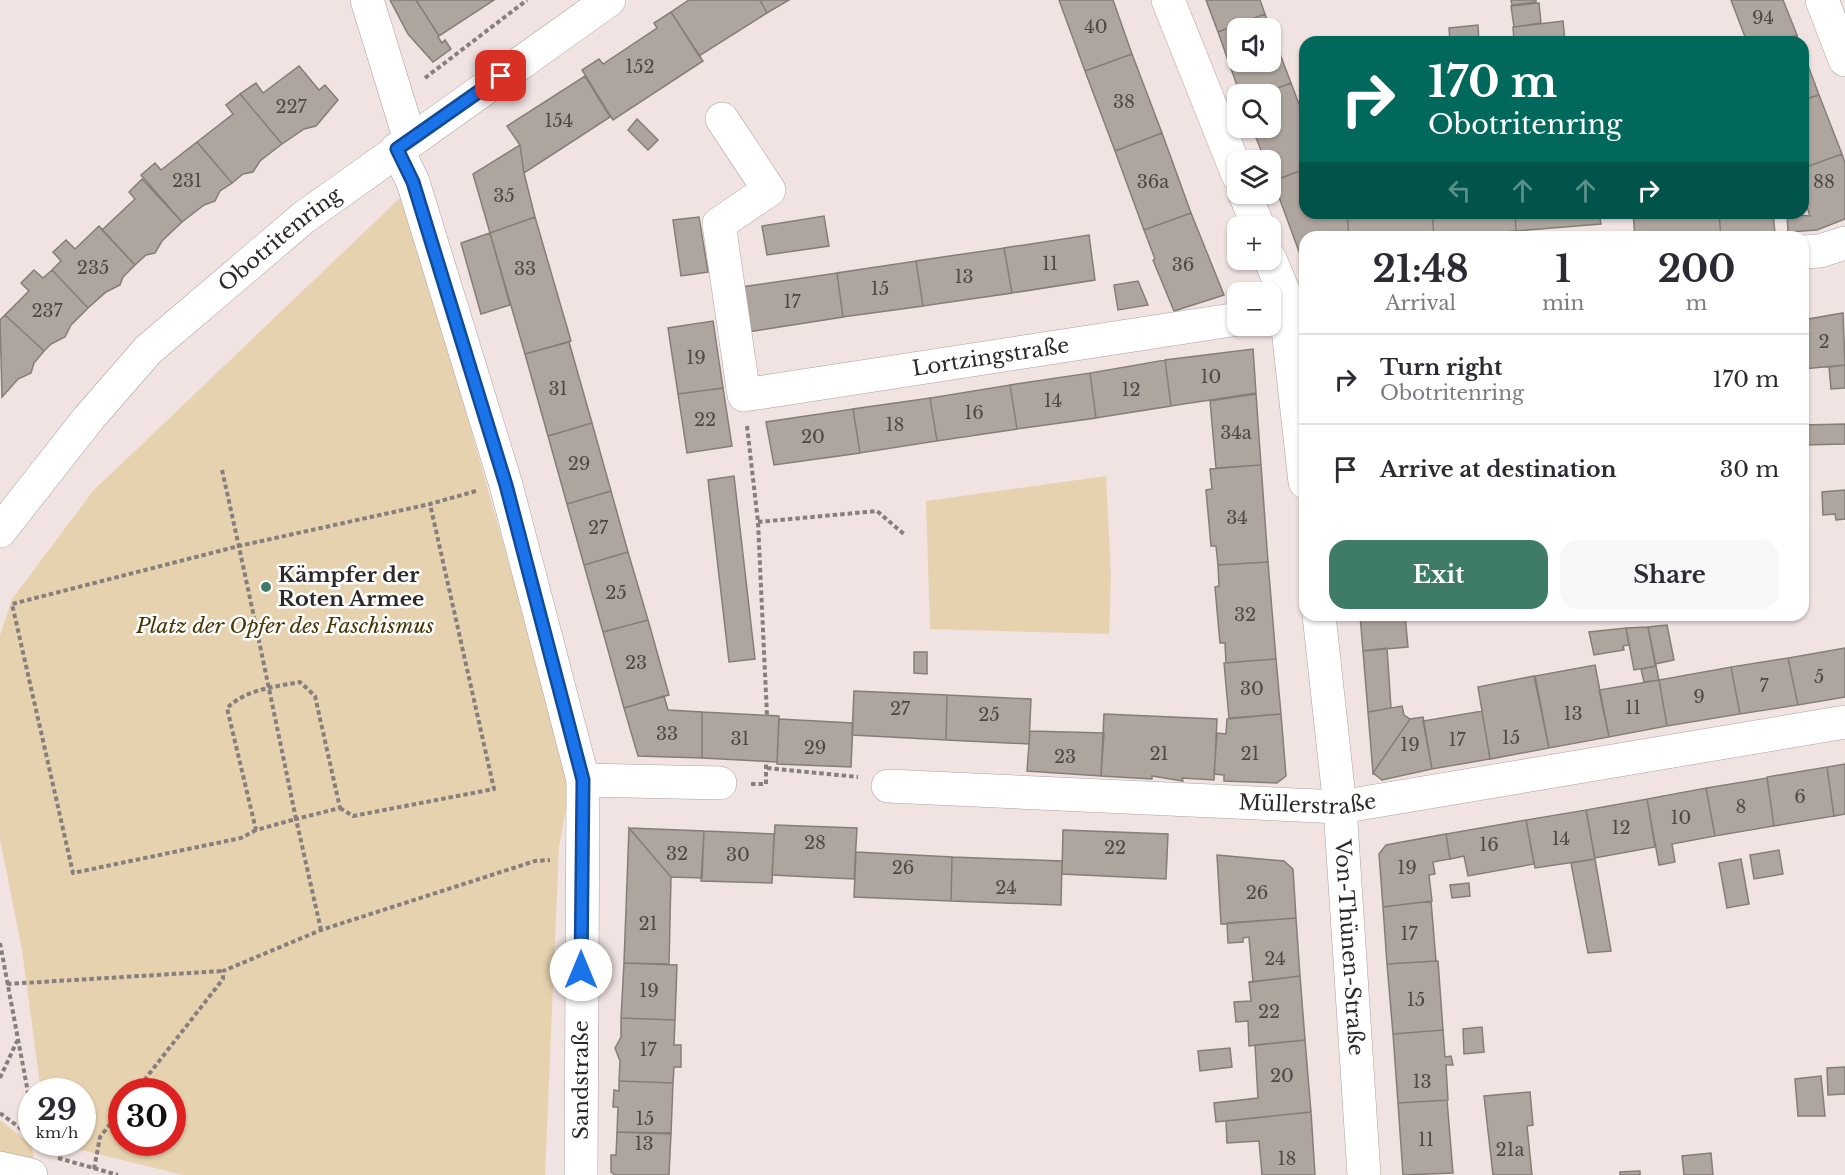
<!DOCTYPE html>
<html lang="en">
<head>
<meta charset="utf-8">
<style>
  :root { --surface:#fff; --page:#f7f7f7; --text:#2b2b33; --muted:#7c7c81; --line:#e1e1e2; --accent:#3f7c68 }
  body { margin:0; font-family:"Libre Baskerville",serif; background:var(--page); color:var(--text); height:100vh; display:flex; flex-direction:column; font-size:22px; white-space:nowrap }
  * { box-sizing:border-box; margin:0 }
  p { font-size:20px; color:var(--muted) }
  .icon { flex:none; width:33px; height:33px; fill:none; stroke:currentColor; stroke-width:2; stroke-linecap:round; stroke-linejoin:round }
  .map { position:relative; flex:1; overflow:hidden }
  .side { position:absolute; left:1299px; top:231px; width:510px; height:390px; display:flex; flex-direction:column; background:var(--surface); border-radius:18px; box-shadow:0 2px 4px #0004 }
  .side>* { flex:none }
  .guide { position:absolute; left:1299px; top:36px; width:510px; height:183px; border-radius:18px; box-shadow:0 2px 4px #0004; background:#00695c; color:#fff; overflow:hidden }
  .fabs { position:absolute; left:1227px; top:18px; display:grid; gap:12px }
  .fabs a { display:grid; place-items:center; width:54px; height:54px; border-radius:12px; background:var(--surface); box-shadow:0 2px 4px #0004; font-size:30px }
  .speed { position:absolute; left:18px; top:1078px; display:flex; gap:12px; font-size:30px; font-weight:700; text-align:center }
  .speed>* { display:grid; place-content:center; width:78px; height:78px; border-radius:50%; background:var(--surface); box-shadow:0 2px 4px #0004; line-height:1 }
  .speed small { font-size:15px; font-weight:400 }
  .speed .limit { border:9px solid #d22; background:#fff; color:#111 }
  .pin { position:absolute; display:grid; place-items:center; width:51px; height:51px; color:#fff; margin:-26px; border-radius:12px; box-shadow:0 3px 9px #0006 }
  .me { position:absolute; width:66px; margin:-33px; rotate:0deg; stroke-linejoin:round; filter:drop-shadow(0 0 4px #0008) }
  .turn { display:flex; align-items:center; gap:21px; height:126px; padding:0 30px; font-size:27px }
  .turn .icon { width:78px; height:78px; stroke-width:2.5 }
  .turn b { display:block; font-size:42px; line-height:51px }
  .lanes { display:flex; align-items:center; height:57px; padding:0 30px; background:#0003; justify-content:center; gap:30px; direction:ltr }
  .lanes .off { opacity:.35 }
  .eta { display:flex; justify-content:space-evenly; align-items:center; height:102px; text-align:center }
  .eta b { font-size:36px; font-weight:800; line-height:42px }
  .cta { display:flex; gap:12px; margin-top:auto; padding:12px 30px }
  .cta a { flex:1; height:69px; border-radius:18px; background:var(--accent); color:#fff; font-size:24px; font-weight:800; line-height:69px; text-align:center }
  .cta a+a { background:var(--page); color:var(--text) }
  ul { padding:0; list-style:none }
  li { display:flex; align-items:center; gap:18px; height:90px; padding:0 30px; border-top:2px solid var(--line) }
  li div { flex:1 }
  li b { display:block; font-size:22px }
  li em { font-style:normal }
  .map>svg:first-child { display:block }
  .green { fill:#e7d2af; fill-rule:evenodd }
  .building { fill:#afa59f; stroke:#867d77; stroke-width:1.5; fill-rule:evenodd }
  .lines { fill:none; stroke-linecap:round; stroke-linejoin:round }
  .minor-casing { stroke:#ada1a0; stroke-width:34 }
  .path { stroke:#877f7e; stroke-width:4; stroke-dasharray:4.5 3; stroke-linecap:butt }
  .minor { stroke:#fff; stroke-width:33 }
  .route-casing { stroke:#114b97; stroke-width:15 }
  .route { stroke:#1a73e8; stroke-width:10 }
  .poi-dot { fill:#3f7c68; stroke:#fff; stroke-width:2 }
  .labels { text-anchor:middle; stroke-width:5; stroke-linejoin:round; paint-order:stroke }
  .number-label { font-size:18px; fill:#4e4846 }
  .street-label { font-size:21px; fill:#2d2928; stroke:#fff }
  .poi-label { font-size:21px; font-weight:bold; fill:#2d2928; stroke:#fff; text-anchor:start }
  .park-label { font-size:21px; font-style:italic; fill:#4b3403; stroke:#fff }
</style>
</head>
<body>
<div class="map">
<svg width="1845" height="1175" viewBox="0 0 1845 1175">
  <rect width="100%" height="100%" fill="#f0e3e2"/>
  <path class="green" d="M400,198l40,123 131,461 -12,65 -14,328h-362l-130,-32h29v-51h-41l-19,-142 -22,-111v-204l12,-36 81,-108zM122,1092h50v51h-50z
    M1106,476l5,102 -2,56 -179,-5 -4,-128z
    M0,1120l32,25 3,26 -35,-13z"/>
  <path class="building" d="M390,0h26l23,36 -1,1 4,6 3,-3 6,9 -18,13 -25,-28z
    M416,0h78l-55,36z
    M689,0h71l7,13 -68,43 -28,-44z
    M760,0h29l-22,13z
    M1059,0h54l19,54 -47,17z
    M1206,0h54l5,14 -47,18z
    M1511,0h25v2l-24,3z
    M1731,0h52l14,35 -19,7h-31z
    M1539,3l2,20 -27,4 -3,-21z
    M671,12l32,49 -90,59 -31,-50 17,-11 4,5 54,-36 -3,-5z
    M1265,14l26,69 -30,11h-21l-22,-62zM1238,28h32v34h-32z
    M1563,21l2,21h-51l-1,-15z
    M1478,25l1,17h-29l-1,-14z
    M1797,35l2,7h-21z
    M1803,52l16,43 -16,5z
    M1132,54l30,79 -47,18 -30,-80z
    M299,66l20,24 6,-5 13,15 -22,26 -12,3 -22,15 -42,-50 16,-11 7,10z
    M585,76l25,41 -86,56 -4,-28 -13,-19z
    M1291,83l14,37v49l-32,12 -3,-21h-5l-13,-32h18v-34h-9z
    M240,94l42,50 -22,17 -7,11 -10,2 -11,9 -35,-41 36,-28 -7,-9z
    M1819,95l23,59 -39,14v-68z
    M637,119l21,21 -10,10 -20,-20z
    M1162,133l29,80 -47,17 -29,-79z
    M197,142l35,41 -12,8 -5,10 -11,4 -22,17 -41,-47 14,-12 6,7z
    M520,145l4,28 11,44 -45,16 -17,-59z
    M1842,154l3,9v56l-28,11 -29,2 -1,-18 23,2 -7,-20v-28z
    M1305,169v44h42l2,24h-44l-1,28 -31,-84z
    M142,179l40,43 -20,19 -7,12 -9,2 -11,10 -33,-35 33,-31 -6,-7z
    M1191,213l33,82 -50,16 -21,-51 2,-1 -11,-29z
    M1347,213h85l2,24h-85z
    M1432,213h83l1,18 -82,6z
    M1515,213h84l2,11 -85,7z
    M1633,213h86l2,24h-86z
    M1719,213h54l2,20 -54,4z
    M824,216l5,30 -62,9 -5,-29z
    M535,217l36,124 -46,13 -35,-121z
    M699,217l9,55 -27,4 -8,-56z
    M99,226l36,39 -12,12 -3,8 -14,7 -18,16 -36,-38 9,-9 -8,-9 13,-12 9,9z
    M490,233l20,72 -29,9 -20,-71z
    M1089,235l6,45 -83,13 -8,-45z
    M1004,248l8,45 -89,13 -7,-45z
    M916,261l7,45 -80,11 -6,-44z
    M34,270l9,8 9,-8 36,38 -17,17 -6,12 -14,7 -7,7 -39,-36 24,-24 -8,-8z
    M837,273l6,44 -95,15 -7,-45z
    M1138,281l10,24 -30,5 -4,-25z
    M1843,313l2,52 -42,4v-49z
    M5,315l39,36 -10,12 -3,10 -13,6 -16,18 -2,-77z
    M713,321l10,67 -45,6 -10,-66z
    M569,342l23,81 -44,13 -23,-82z
    M1253,349l3,44 -85,13 -6,-46z
    M1165,360l6,46 -75,12 -6,-45z
    M1845,365v23l-14,1 -2,-22z
    M1090,373l6,45 -79,11 -7,-44z
    M1010,385l7,44 -80,12 -7,-43z
    M723,388l9,58 -45,7 -9,-59z
    M1256,394l5,71 -45,3 -6,-67z
    M930,398l7,43 -77,12 -7,-44z
    M853,409l7,44 -86,12 -8,-43z
    M592,423l19,68 -44,13 -19,-68z
    M1845,424v20l-42,1v-20z
    M1261,465l7,97 -50,3 -2,-19h-5l-5,-56 6,-1 -2,-20z
    M734,476l21,183 -26,3 -21,-182z
    M1845,490v29l-9,1 -1,-6 -12,1 -1,-23z
    M611,491l17,61 -44,13 -17,-61z
    M628,552l20,68 -45,12 -19,-67z
    M1268,562l8,97 -50,4 -1,-20h-5l-5,-56 4,-1 -1,-21z
    M1360,615h45l3,32 -45,4z
    M648,620l21,75 -45,13 -21,-76z
    M1667,625l7,35 -19,4 -7,-37z
    M1648,627l8,39 -22,4 -8,-42z
    M1626,628l3,17 -6,1 1,4 -30,5 -5,-23z
    M1387,648l4,60 -23,4 -5,-61z
    M1845,648v49l-47,8 -10,-47z
    M914,652h13v22l-13,-1z
    M1788,658l10,47 -58,9 -9,-47z
    M1276,659l5,55 -52,4 -5,-55z
    M1595,665l14,72 -60,11 -14,-72z
    M1656,666l3,14 -15,2 -3,-13z
    M1731,667l9,47 -73,12 -8,-46z
    M1534,676l15,72 -59,11 -12,-72z
    M1659,680l8,46 -58,11 -10,-47z
    M854,691l93,4 -1,45 -94,-5z
    M947,695l84,4 -2,45 -83,-4z
    M664,696l4,14 34,2v46l-64,-2 -14,-48z
    M1402,706l2,9 6,4 -37,54 -5,-61z
    M1482,711l8,48 -58,10 -9,-48z
    M702,712l77,4 -2,46 -75,-4z
    M1104,714l113,5 -3,61 -32,-2 1,3 -31,-5v3l-51,-3z
    M1281,714l5,62 -9,7 -53,-2v-6l-10,-1 3,-41 9,1 1,-15z
    M1423,717l9,52 -50,11 -9,-7 37,-54z
    M779,719l74,4 -2,44 -74,-3z
    M1030,731l74,2 -3,43 -74,-5z
    M1845,764v50l-11,2 -7,-49z
    M1827,767l7,49 -60,10 -7,-49z
    M1767,778l7,48 -59,10 -9,-48z
    M1706,788l9,48 -43,8 3,18 -16,3 -12,-66z
    M1647,799l8,48 -60,11 -9,-48z
    M1586,810l9,49 -60,9 -9,-48z
    M1526,820l8,44 -66,12 -4,-20 -14,3 -4,-25z
    M775,825l82,3 -3,51 -82,-4z
    M629,828l75,3 -2,47 -31,-1z
    M629,828l42,49 -2,87 -45,-1z
    M1063,830l105,4 -2,45 -104,-5z
    M704,831l70,3 -2,49 -71,-2z
    M1446,834l4,25 -17,3 2,12 -6,1 3,26 -49,6 -4,-53 7,-9z
    M1779,850l4,24 -29,5 -4,-24z
    M856,852l96,5 -1,44 -97,-4z
    M1217,855l67,6 9,8 3,49 -75,6z
    M952,857l110,4 -1,44 -110,-4z
    M1595,859l16,92 -23,2 -17,-90z
    M1741,859l8,45 -22,4 -8,-45z
    M1469,883l1,13 -18,2 -2,-13z
    M1431,901l5,60 -49,3 -4,-57z
    M1296,918l4,58 -47,6 -4,-45 -6,1v4l-15,1 -1,-20z
    M1438,961l5,69 -50,4 -6,-70z
    M624,963l53,2 -2,55 -54,-2z
    M1300,976l5,64 -56,6 -1,-25 -12,1 -2,-20 17,-1 -2,-19z
    M621,1018l54,2 -1,25h7v22h-7l-1,16 -54,-2 1,-20 -5,-13 6,-11z
    M1482,1027l2,25 -20,2 -1,-25z
    M1443,1030l2,27 6,-1 2,9h-7l2,35 -50,3 -5,-69z
    M1305,1040l6,72 -95,10 -2,-19 44,-5 -3,-53z
    M1230,1048l2,19 -32,4 -2,-20z
    M1845,1067v27l-17,1 -1,-27z
    M1821,1076l4,40h-27l-3,-37z
    M619,1081l54,2 -2,51 -54,-2 1,-25h-5l1,-17 5,1z
    M1530,1092l3,33 -6,1 5,49h-39l-9,-79z
    M1447,1100l6,73 -50,2 -5,-72z
    M1311,1112l4,63h-53l-3,-34 -32,2 -1,-22z
    M617,1132l54,1 -2,42h-54l-4,-3v-17h5z
    M1711,1153l2,22h-29l-2,-19z
    M1640,1171v4h-20v-3z"/>
  <g class="lines">
    <g class="minor-casing">
      <g id="minor">
        <path d="M367,0l43,140"/>
        <path d="M1168,0l70,175"/>
        <path d="M1822,0l23,60"/>
        <path id="s1" d="M722,119l47,71 -50,34 25,171 494,-76"/>
        <path d="M397,149l16,33 93,303 77,295 -2,395"/>
        <path d="M1245,194l13,32"/>
        <path d="M1803,252l17,-1 25,-8"/>
        <path d="M1270,259l14,34 21,189"/>
        <path id="s2" d="M0,531l88,-112 60,-69 155,-132 306,-218"/>
        <path id="s3" d="M1319,615l21,192 24,368"/>
        <path d="M583,780l137,3"/>
        <path id="s4" d="M888,786l452,21 505,-85"/>
        <path d="M0,1168l31,7"/>
      </g>
    </g>
    <path class="path" d="M425,78l102,-78
      M747,426l11,96 9,194
      M222,470c26,116 50,233 74,349l-40,11 -29,-122c20,-19 47,-21 73,-26l15,14 25,112 -44,11 25,111
      M758,522l119,-11 28,24
      M767,768l91,9
      M751,784h15v-22
      M340,808l13,8 141,-27 -64,-285
      M256,830l-15,8 -168,35 -61,-269 227,-58 191,-42 46,-13
      M0,943l32,171
      M7,984l216,-13
      M0,1078l17,-37
      M135,1092l88,-113v-8l98,-41 214,-69 15,-1
      M0,1113l32,24
      M58,1158l60,17
      M94,1169l6,-32 22,-28"/>
    <use href="#minor" class="minor"/>
  </g>
  <g class="lines">
    <g class="route-casing">
      <path id="route" d="M501,76l-104,73 16,33 93,303 77,295 -2,190"/>
    </g>
    <use href="#route" class="route"/>
  </g>
  <circle class="poi-dot" cx="266" cy="587" r="6"/>
  <g class="labels">
    <g class="number-label">
      <text x="1763" y="24">94</text>
      <text x="1096" y="33">40</text>
      <text x="640" y="73">152</text>
      <text x="1124" y="108">38</text>
      <text x="291" y="113">227</text>
      <text x="559" y="127">154</text>
      <text x="187" y="187">231</text>
      <text x="1153" y="188">36a</text>
      <text x="1824" y="188">88</text>
      <text x="504" y="202">35</text>
      <text x="1050" y="270">11</text>
      <text x="1183" y="271">36</text>
      <text x="93" y="274">235</text>
      <text x="525" y="275">33</text>
      <text x="964" y="283">13</text>
      <text x="880" y="295">15</text>
      <text x="792" y="308">17</text>
      <text x="47" y="317">237</text>
      <text x="1824" y="348">2</text>
      <text x="696" y="364">19</text>
      <text x="1211" y="383">10</text>
      <text x="558" y="395">31</text>
      <text x="1131" y="396">12</text>
      <text x="1053" y="407">14</text>
      <text x="974" y="419">16</text>
      <text x="705" y="426">22</text>
      <text x="895" y="431">18</text>
      <text x="1236" y="439">34a</text>
      <text x="813" y="443">20</text>
      <text x="579" y="470">29</text>
      <text x="1237" y="524">34</text>
      <text x="598" y="534">27</text>
      <text x="616" y="599">25</text>
      <text x="1245" y="621">32</text>
      <text x="636" y="669">23</text>
      <text x="1819" y="683">5</text>
      <text x="1764" y="692">7</text>
      <text x="1252" y="695">30</text>
      <text x="1699" y="703">9</text>
      <text x="1633" y="714">11</text>
      <text x="900" y="715">27</text>
      <text x="1573" y="720">13</text>
      <text x="989" y="721">25</text>
      <text x="667" y="740">33</text>
      <text x="1511" y="744">15</text>
      <text x="740" y="745">31</text>
      <text x="1457" y="746">17</text>
      <text x="1410" y="751">19</text>
      <text x="815" y="754">29</text>
      <text x="1159" y="760">21</text>
      <text x="1250" y="760">21</text>
      <text x="1065" y="763">23</text>
      <text x="1800" y="803">6</text>
      <text x="1741" y="813">8</text>
      <text x="1681" y="824">10</text>
      <text x="1621" y="834">12</text>
      <text x="1561" y="845">14</text>
      <text x="815" y="849">28</text>
      <text x="1489" y="851">16</text>
      <text x="1115" y="854">22</text>
      <text x="677" y="860">32</text>
      <text x="738" y="861">30</text>
      <text x="903" y="874">26</text>
      <text x="1407" y="874">19</text>
      <text x="1006" y="894">24</text>
      <text x="1257" y="899">26</text>
      <text x="648" y="930">21</text>
      <text x="1409" y="940">17</text>
      <text x="1275" y="965">24</text>
      <text x="649" y="997">19</text>
      <text x="1416" y="1006">15</text>
      <text x="1269" y="1018">22</text>
      <text x="648" y="1056">17</text>
      <text x="1282" y="1082">20</text>
      <text x="1422" y="1088">13</text>
      <text x="645" y="1125">15</text>
      <text x="1426" y="1146">11</text>
      <text x="644" y="1150">13</text>
      <text x="1510" y="1156">21a</text>
      <text x="1287" y="1165">18</text>
    </g>
    <g class="street-label">
      <text dy="7" stroke="none"><textPath href="#s2" startOffset="406">Obotritenring</textPath></text>
      <text dy="7" stroke="none"><textPath href="#s1" startOffset="568">Lortzingstraße</textPath></text>
      <text dy="7" stroke="none"><textPath href="#s4" startOffset="420">Müllerstraße</textPath></text>
      <text dy="7" stroke="none"><textPath href="#s3" startOffset="334">Von-Thünen-Straße</textPath></text>
      <text transform="translate(581 1080) rotate(-90)" y="7">Sandstraße</text>
    </g>
    <g class="poi-label">
      <text x="278" y="582">Kämpfer der<tspan x="278" dy="24">Roten Armee</tspan></text>
    </g>
    <g class="park-label">
      <text x="285" y="633">Platz der Opfer des Faschismus</text>
    </g>
  </g>
</svg>
<div class="fabs">
<a><svg class="icon" aria-label="sound" viewBox="0 0 24 24"><path d="M4 9h4l5-4v14l-5-4H4zM17 9q2 3 0 6"/></svg></a>
<a><svg class="icon" aria-label="search" viewBox="0 0 24 24"><circle cx="10" cy="10" r="6"/><path d="M15 15l6 6"/></svg></a>
<a><svg class="icon" aria-label="layers" viewBox="0 0 24 24"><path d="M12 4l9 5-9 5-9-5zM3 14l9 5 9-5"/></svg></a>
<a>+</a>
<a>−</a>
</div>
<div class="speed"><div>29<small>km/h</small></div><div class="limit">30</div></div>
<div class="pin" style="left:501px;top:76px;background:#d93025"><svg class="icon" aria-label="arrive" viewBox="0 0 24 24"><path d="M6 21V4h12l-3 4 3 4H6"/></svg></div>
<svg class="me" style="left:581px;top:970px" viewBox="-20 -20 40 40"><circle r="19" fill="#fff"/><path d="M0-13L10 11 0 6-10 11z" fill="#1a73e8"/></svg>
<div class="guide">
<div class="turn"><svg class="icon" aria-label="right" viewBox="0 0 24 24"><path d="M7 20v-9h11M14 6l5 5-5 5"/></svg><div><b>170 m</b>Obotritenring</div></div>
<div class="lanes"><svg class="icon off" aria-label="left" viewBox="0 0 24 24"><path d="M17 20v-9H6M10 6l-5 5 5 5"/></svg><svg class="icon off" aria-label="ahead" viewBox="0 0 24 24"><path d="M12 20V5M6 11l6-6 6 6"/></svg><svg class="icon off" aria-label="ahead" viewBox="0 0 24 24"><path d="M12 20V5M6 11l6-6 6 6"/></svg><svg class="icon" aria-label="right" viewBox="0 0 24 24"><path d="M7 20v-9h11M14 6l5 5-5 5"/></svg></div>
</div>
<section class="side">
<div class="eta">
<div><b>21:48</b><p>Arrival</p></div>
<div><b>1</b><p>min</p></div>
<div><b>200</b><p>m</p></div>
</div>
<ul>
<li><svg class="icon" aria-label="right" viewBox="0 0 24 24"><path d="M7 20v-9h11M14 6l5 5-5 5"/></svg><div><b>Turn right</b><p>Obotritenring</p></div><em>170 m</em></li>
<li><svg class="icon" aria-label="arrive" viewBox="0 0 24 24"><path d="M6 21V4h12l-3 4 3 4H6"/></svg><div><b>Arrive at destination</b></div><em>30 m</em></li>
</ul>
<div class="cta"><a>Exit</a><a>Share</a></div>
</section>
</div>
</body>
</html>
